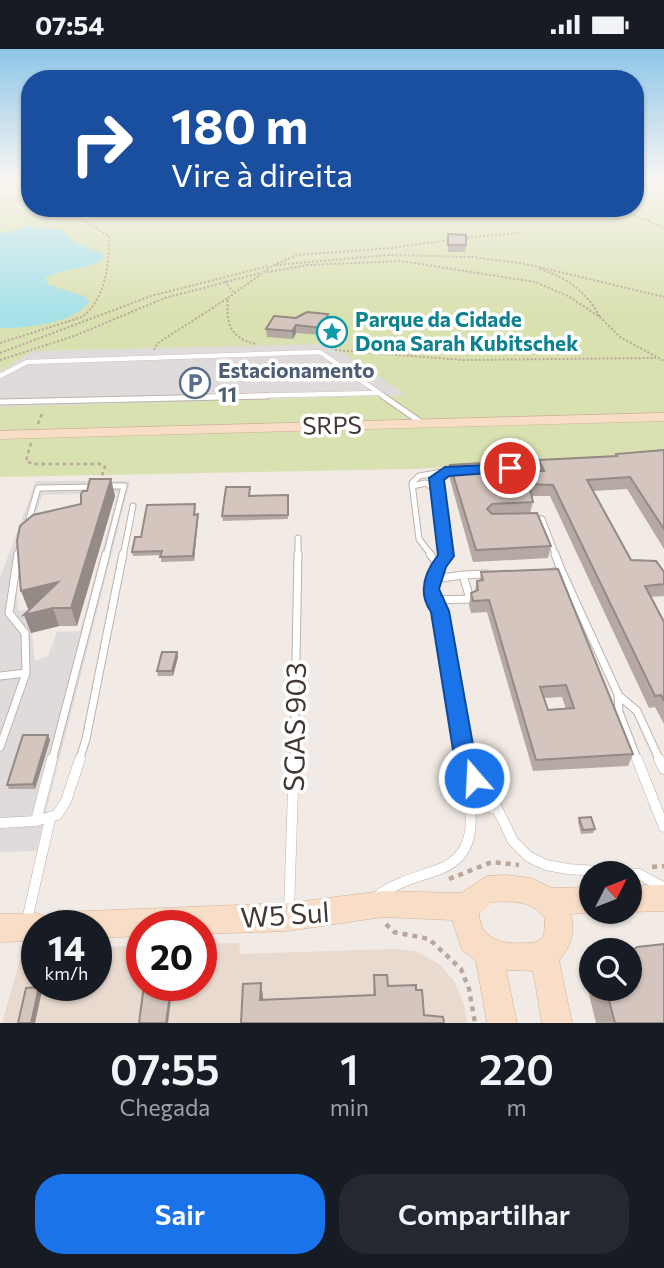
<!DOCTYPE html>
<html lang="pt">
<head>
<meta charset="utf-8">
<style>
  :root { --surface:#171b24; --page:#242831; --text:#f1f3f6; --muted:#9ea1a6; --accent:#1a73e8 }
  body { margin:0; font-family:Commissioner,sans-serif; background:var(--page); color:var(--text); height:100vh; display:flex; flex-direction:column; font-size:26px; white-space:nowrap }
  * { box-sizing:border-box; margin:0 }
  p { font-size:23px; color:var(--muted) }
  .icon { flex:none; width:38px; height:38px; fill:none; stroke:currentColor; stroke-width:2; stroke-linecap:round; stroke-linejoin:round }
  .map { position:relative; height:974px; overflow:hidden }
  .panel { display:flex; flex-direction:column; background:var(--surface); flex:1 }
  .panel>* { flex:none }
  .guide { position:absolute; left:21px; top:21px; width:623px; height:147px; border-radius:28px; box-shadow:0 2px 5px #0004; background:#1a4fa0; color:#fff; overflow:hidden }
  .needle { width:46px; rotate:48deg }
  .tools { position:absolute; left:579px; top:812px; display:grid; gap:14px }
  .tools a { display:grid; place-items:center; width:63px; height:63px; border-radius:50%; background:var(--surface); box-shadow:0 2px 5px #0004; font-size:35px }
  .speed { position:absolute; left:21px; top:861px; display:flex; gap:14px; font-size:35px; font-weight:700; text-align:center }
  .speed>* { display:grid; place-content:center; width:91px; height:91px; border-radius:50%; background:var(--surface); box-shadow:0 2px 5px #0004; line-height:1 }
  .speed small { font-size:18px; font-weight:400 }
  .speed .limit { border:10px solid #d22; background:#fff; color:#111 }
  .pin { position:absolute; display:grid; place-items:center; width:60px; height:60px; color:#fff; margin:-30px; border:4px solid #fff; border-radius:50%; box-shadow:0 2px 7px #0007 }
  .me { position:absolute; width:77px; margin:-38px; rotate:341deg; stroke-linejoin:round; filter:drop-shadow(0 0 5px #0008) }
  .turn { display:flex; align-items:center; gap:24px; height:147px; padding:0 35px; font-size:32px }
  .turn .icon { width:91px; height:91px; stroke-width:2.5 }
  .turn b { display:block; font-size:49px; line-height:60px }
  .eta { display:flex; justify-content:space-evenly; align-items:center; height:119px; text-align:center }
  .eta b { font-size:42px; font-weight:600; line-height:49px }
  .primary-button { display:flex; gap:14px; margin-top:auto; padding:14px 35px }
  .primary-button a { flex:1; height:80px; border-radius:28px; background:var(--accent); color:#fff; font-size:28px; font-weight:600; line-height:80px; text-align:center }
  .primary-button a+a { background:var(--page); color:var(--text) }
  .status { display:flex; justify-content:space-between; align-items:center; height:49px; padding:0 35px; background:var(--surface); direction:ltr }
  .status svg { height:19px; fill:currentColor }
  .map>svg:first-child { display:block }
  .education { fill:#e9dad0 }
  .green { fill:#dae1b1 }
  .parking { fill:#dfdbda; fill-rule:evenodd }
  .water { fill:#a7e1e8 }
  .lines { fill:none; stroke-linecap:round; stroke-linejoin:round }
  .service-far3-casing { stroke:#beb2ac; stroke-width:5 }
  .service-far2-casing { stroke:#beb2ac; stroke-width:7 }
  .service-far1-casing { stroke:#beb2ac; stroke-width:9 }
  .service-casing { stroke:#beb2ac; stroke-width:11 }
  .secondary-casing { stroke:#cfb29b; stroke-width:1 }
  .path-far2 { stroke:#bba69b; stroke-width:2; stroke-dasharray:2 2; stroke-linecap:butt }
  .path-far1 { stroke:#bba69b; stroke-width:2.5; stroke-dasharray:3.5 3.5; stroke-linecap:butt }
  .path { stroke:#bba69b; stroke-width:4.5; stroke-dasharray:5 5; stroke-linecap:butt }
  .service-far3 { stroke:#fff; stroke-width:4.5 }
  .service-far2 { stroke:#fff; stroke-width:5 }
  .service-far1 { stroke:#fff; stroke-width:7 }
  .service { stroke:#fff; stroke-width:10 }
  .secondary { fill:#f9dec7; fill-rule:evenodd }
  .wall { fill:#b6a9a4; fill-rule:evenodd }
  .shaded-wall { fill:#948a86 }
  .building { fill:#d4c5bf; stroke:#948a86; stroke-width:2; fill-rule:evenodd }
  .route { fill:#1a73e8; stroke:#114b97; stroke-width:2 }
  .labels { text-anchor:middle; stroke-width:7; stroke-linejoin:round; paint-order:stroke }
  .far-culture-label { font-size:21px; font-weight:bold; fill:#0d838f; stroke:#fff; text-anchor:start }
  .far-service-label { font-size:21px; font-weight:bold; fill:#4e5e75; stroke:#fff; text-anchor:start }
  .street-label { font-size:24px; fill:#423935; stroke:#fff }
  .near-street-label { font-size:28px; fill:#423935; stroke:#fff }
</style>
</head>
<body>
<div class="status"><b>07:54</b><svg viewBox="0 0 49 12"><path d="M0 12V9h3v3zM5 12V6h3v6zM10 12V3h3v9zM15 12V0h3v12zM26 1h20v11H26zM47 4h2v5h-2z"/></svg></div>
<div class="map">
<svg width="664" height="974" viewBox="0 0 664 974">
  <rect width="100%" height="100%" fill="#f1eae5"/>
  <path class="education" d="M240,894l-1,11 155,-5 21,2 24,13 15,17 10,23 3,19h-465l21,-74 14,-1v37h59v-38l46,-1v39h59v-41z"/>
  <path class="green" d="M0,129h30v30h605v-30h29v277l-251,14 -413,8z"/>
  <path class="parking" d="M329,295l78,51 -407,12v-36l33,-20z
    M36,432h94l-94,370 -36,1v-274zM118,444l-38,138 -23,1 -9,24 -13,5 -6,-51 -11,1 -2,-34 26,-82z"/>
  <path class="water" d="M29,177l32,4 14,12 28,12 1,4c-16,14 -42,8 -59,21l4,6 37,12 3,5c-14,21 -66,27 -89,26v-94z"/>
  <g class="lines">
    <g class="service-far3-casing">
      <path id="service-far3" d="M0,327l27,-14 293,-10 65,45
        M194,348l182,-4"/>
    </g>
    <g class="service-far2-casing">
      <path id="service-far2" d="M383,347l39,27
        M0,353l267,-6
        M445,423l-8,5 -1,13 10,66
        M412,437l14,-3 10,7
        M533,470h9l14,37
        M28,474l10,-35 58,-1
        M17,507l3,-9
        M106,507l18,-70h-18
        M123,507l10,-50
        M298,507v-18
        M432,507l-13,-17 -7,-56 7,-7 23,-4"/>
    </g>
    <g class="service-far1-casing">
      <path id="service-far1" d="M430,505l9,12
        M446,505l-15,35 30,172
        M555,505l7,18
        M553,523h9l56,122 1,18 19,49
        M434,530l29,-4
        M433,551l37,-1 -7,-24 23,-1
        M435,555l5,7 26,150
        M0,627l26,-3
        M618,646l19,16 23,50
        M0,698l26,-74 -1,-40 -16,-20 9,-59
        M52,712l54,-207
        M79,712l7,-22 37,-185
        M294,712l4,-207"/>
    </g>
    <g class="service-casing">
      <path id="service" d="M466,710l8,19 19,22 20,41 16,16 17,8 22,4 71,5 25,14
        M637,710l27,68
        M659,710l5,10
        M471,764l1,-6 7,-4 18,7
        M36,772l21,-6 9,-14 14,-42
        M0,774l36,-2 16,-62
        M380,845c19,-13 39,-17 60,-25 47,-18 28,-73 21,-110
        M289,862l5,-152
        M27,871l23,-101"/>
    </g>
    <g class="secondary-casing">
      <path id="secondary" d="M664,364v8l-664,18v-8z
        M507,826l24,3 21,10 40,-1v25h4l-26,2c6,16 1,33 -11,46l13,63h-30l-9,-52 -27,-1 11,53h-30l-11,-62 -14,-11 -10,-30 -69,-3 -95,14 -87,3v-8h-59v10l-46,2v-12h-59v15l-37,1v-28l37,-1 10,4 2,7 3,-8 10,-4 226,-9 95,-12 78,2 26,-17zM492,853c21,-1 40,-2 53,17l-1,16 -7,7c-26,3 -57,3 -58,-29z
        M664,836v26l-34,1h-1l1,-26z"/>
    </g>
    <path class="path-far2" d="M0,148l30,6
      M619,159l45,20
      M463,189l56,-5
      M276,216l112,-10 85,2 53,7 138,33
      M540,220c27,9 46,22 60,48
      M267,223l41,-7 93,-4 134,21 33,14 32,21 20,20 44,24
      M225,232l8,11
      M0,294l82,-26c24,-19 27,-52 27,-81l-24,-15 -34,-13
      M255,295c-26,-7 -29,-21 -27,-46l44,-32 25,-11 94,-7 58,-8
      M154,301l4,-7 70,-45
      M335,301l128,10 193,-2
      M0,304l151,-57 118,-30
      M0,311l74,-24 91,-38 95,-25"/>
    <path class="path-far1" d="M38,375l5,-13
      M31,394l-5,18 7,3h69l3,3 -4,11"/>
    <path class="path" d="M652,818l12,-1
      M449,830l43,-17 27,3
      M386,875l8,8 35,7 32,30 8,20 6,34"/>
    <use href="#service-far3" class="service-far3"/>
    <use href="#service-far2" class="service-far2"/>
    <use href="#service-far1" class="service-far1"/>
    <use href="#service" class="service"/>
    <use href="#secondary" class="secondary"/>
  </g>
  <path class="wall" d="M448,185l18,11 -1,7h-17z
    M328,273l-5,13 -27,-2 -3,6 -26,-2 -1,-8z
    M664,401v99l-37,-60 -34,2 38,69 33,12v24l-14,1 14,25v102l-9,-17 -6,1 -99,-212h-19l2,6 -3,11 21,33 -3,12 -75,4 -24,-86 1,-11 70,6h17l2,-11 76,-4 1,-2z
    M111,430l4,17 -38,130h-18l-28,7 -7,-18 8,-7 -4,1 53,-105 6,-13z
    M250,438v9l38,-1v24l-65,2 -1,-5z
    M196,459l-1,7 3,4 -4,42 -33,1v-7l-28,1 -1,-4z
    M481,523l152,182 -5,12 -95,5 -46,-159 -16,1 -2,-8 2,-12 4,-2 2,-10 3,-1zM562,648l4,12 -18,1 -4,-12z
    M177,603l1,5 -5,19h-15l-1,-5z
    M50,691l-15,49h-26l-2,-4z
    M579,769l16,11 -2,4 -12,1 -3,-12z
    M374,926l14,11 28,4 8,25 -183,8 20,-40 2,16 110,-4z
    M592,930v10h38l34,34h-68l-9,-37z"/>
  <path class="shaded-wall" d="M328,265v8l-5,13 -1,-7z
    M296,276v8l-3,6 -1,-8z
    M111,430l4,17 -38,130 -6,-18z
    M198,465v5l-4,42 -1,-5z
    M58,533l6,18 -36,9 -7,-18z
    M53,559l6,18 -28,7 -7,-18z
    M177,603l1,5 -5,19 -1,-5z
    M48,686l2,5 -15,49 -2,-5z
    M261,934l2,14v16l-3,-13z
    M39,938l3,4 -7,32h-4z
    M170,946l1,4 -3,24h-2z"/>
  <path class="building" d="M448,185l18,1v10h-18z
    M307,263l21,2 -6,14 -26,-3 -4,6 -26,-2 8,-13 22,2z
    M664,401v79l-34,-52 -43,3 44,80 25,1 8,11v12l-19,2 19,36v79l-3,-6 -6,1 -102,-211 -24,-1 4,18 -41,2 -5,5 5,5 45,-1 14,33 -75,4 -26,-85 66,-4 4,10h24l-5,-11 78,-4 -1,-2z
    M90,430h21l-40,129h-18l-29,7 34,-33 -37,9 -4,-50 3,-15 13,-11 48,-11v-10l2,-3h4z
    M226,438h24l-1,9 39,-1v20l-66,1z
    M195,455l-1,11 4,-1 -5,42 -33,1 2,-6 -30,1 3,-15h6l6,-32z
    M558,520l75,185 -97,6 -47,-160 -16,1 -2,-8 7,-3 -1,-9 6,-1 -2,-8zM566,636l8,23 -26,2 -8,-23z
    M162,603h15l-5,19h-15z
    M23,686h25l-15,49 -26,1z
    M591,768l4,12 -12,1 -4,-12z
    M664,895v79h-49l-9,-34h24v-36l7,-6z
    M374,926h13l1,11 28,-1v5h6l2,25 19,2 1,6h-203l2,-39 18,-1 -1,17 115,-5z
    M144,936h32l-1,10h-5l-4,28h-27z
    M39,938l-8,36h-13l8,-35z"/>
  <linearGradient id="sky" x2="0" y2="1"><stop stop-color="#8ec6e8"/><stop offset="0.49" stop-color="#f9f6f3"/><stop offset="1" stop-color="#f9f6f3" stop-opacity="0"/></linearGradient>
  <rect width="664" height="265" fill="url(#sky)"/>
  <path class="route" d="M510,415l5,1 2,3 -2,3 -66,5 -5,4 10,76 -8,11 -7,22 10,22 26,145 10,22 -3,7 -8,3 -7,-3 -13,-29 -23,-144c-13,-19 -7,-39 7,-57l-9,-77 16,-11z"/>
  <defs>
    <g id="sight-ring" transform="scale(1.575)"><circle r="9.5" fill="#fff" stroke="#0f9aa8" stroke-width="1.5"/><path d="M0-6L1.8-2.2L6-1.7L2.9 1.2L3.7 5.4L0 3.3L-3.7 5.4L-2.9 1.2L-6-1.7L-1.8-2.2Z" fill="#0f9aa8"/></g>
    <g id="parking-ring" transform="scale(1.575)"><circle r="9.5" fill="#fff" stroke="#5c6f8a" stroke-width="1.5"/><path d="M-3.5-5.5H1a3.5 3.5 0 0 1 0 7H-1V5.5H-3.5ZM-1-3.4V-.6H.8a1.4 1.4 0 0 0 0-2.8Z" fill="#5c6f8a"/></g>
  </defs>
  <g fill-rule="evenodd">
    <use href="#sight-ring" x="332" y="283"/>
    <use href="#parking-ring" x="195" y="334"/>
  </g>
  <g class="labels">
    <g class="far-culture-label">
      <text x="355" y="278">Parque da Cidade<tspan x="355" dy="24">Dona Sarah Kubitschek</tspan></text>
    </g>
    <g class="far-service-label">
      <text x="218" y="329">Estacionamento<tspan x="218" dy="24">11</tspan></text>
    </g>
    <g class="street-label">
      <text transform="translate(332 377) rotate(-1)" y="8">SRPS</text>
    </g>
    <g class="near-street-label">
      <text transform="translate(295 678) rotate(-89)" y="10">SGAS 903</text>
      <text transform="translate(285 866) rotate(-4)" y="10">W5 Sul</text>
    </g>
  </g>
</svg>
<div class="tools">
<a><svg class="needle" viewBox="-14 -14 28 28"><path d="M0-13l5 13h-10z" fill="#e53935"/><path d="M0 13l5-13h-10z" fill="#9ea1a6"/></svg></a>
<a><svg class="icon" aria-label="search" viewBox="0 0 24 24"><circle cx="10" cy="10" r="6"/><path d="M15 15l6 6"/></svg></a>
</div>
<div class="speed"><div>14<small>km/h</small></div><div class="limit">20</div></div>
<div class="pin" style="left:510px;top:419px;background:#d93025"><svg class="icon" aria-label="arrive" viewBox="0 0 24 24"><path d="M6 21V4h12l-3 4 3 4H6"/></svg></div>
<svg class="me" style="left:474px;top:729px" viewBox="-20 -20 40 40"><circle r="17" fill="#1a73e8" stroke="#fff" stroke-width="3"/><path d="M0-11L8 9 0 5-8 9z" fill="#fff"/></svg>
<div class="guide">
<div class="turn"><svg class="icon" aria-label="right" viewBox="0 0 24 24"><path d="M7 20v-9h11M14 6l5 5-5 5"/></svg><div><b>180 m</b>Vire à direita</div></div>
</div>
</div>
<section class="panel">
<div class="eta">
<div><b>07:55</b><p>Chegada</p></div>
<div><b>1</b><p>min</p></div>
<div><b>220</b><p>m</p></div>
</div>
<div class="primary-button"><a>Sair</a><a>Compartilhar</a></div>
</section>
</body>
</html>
